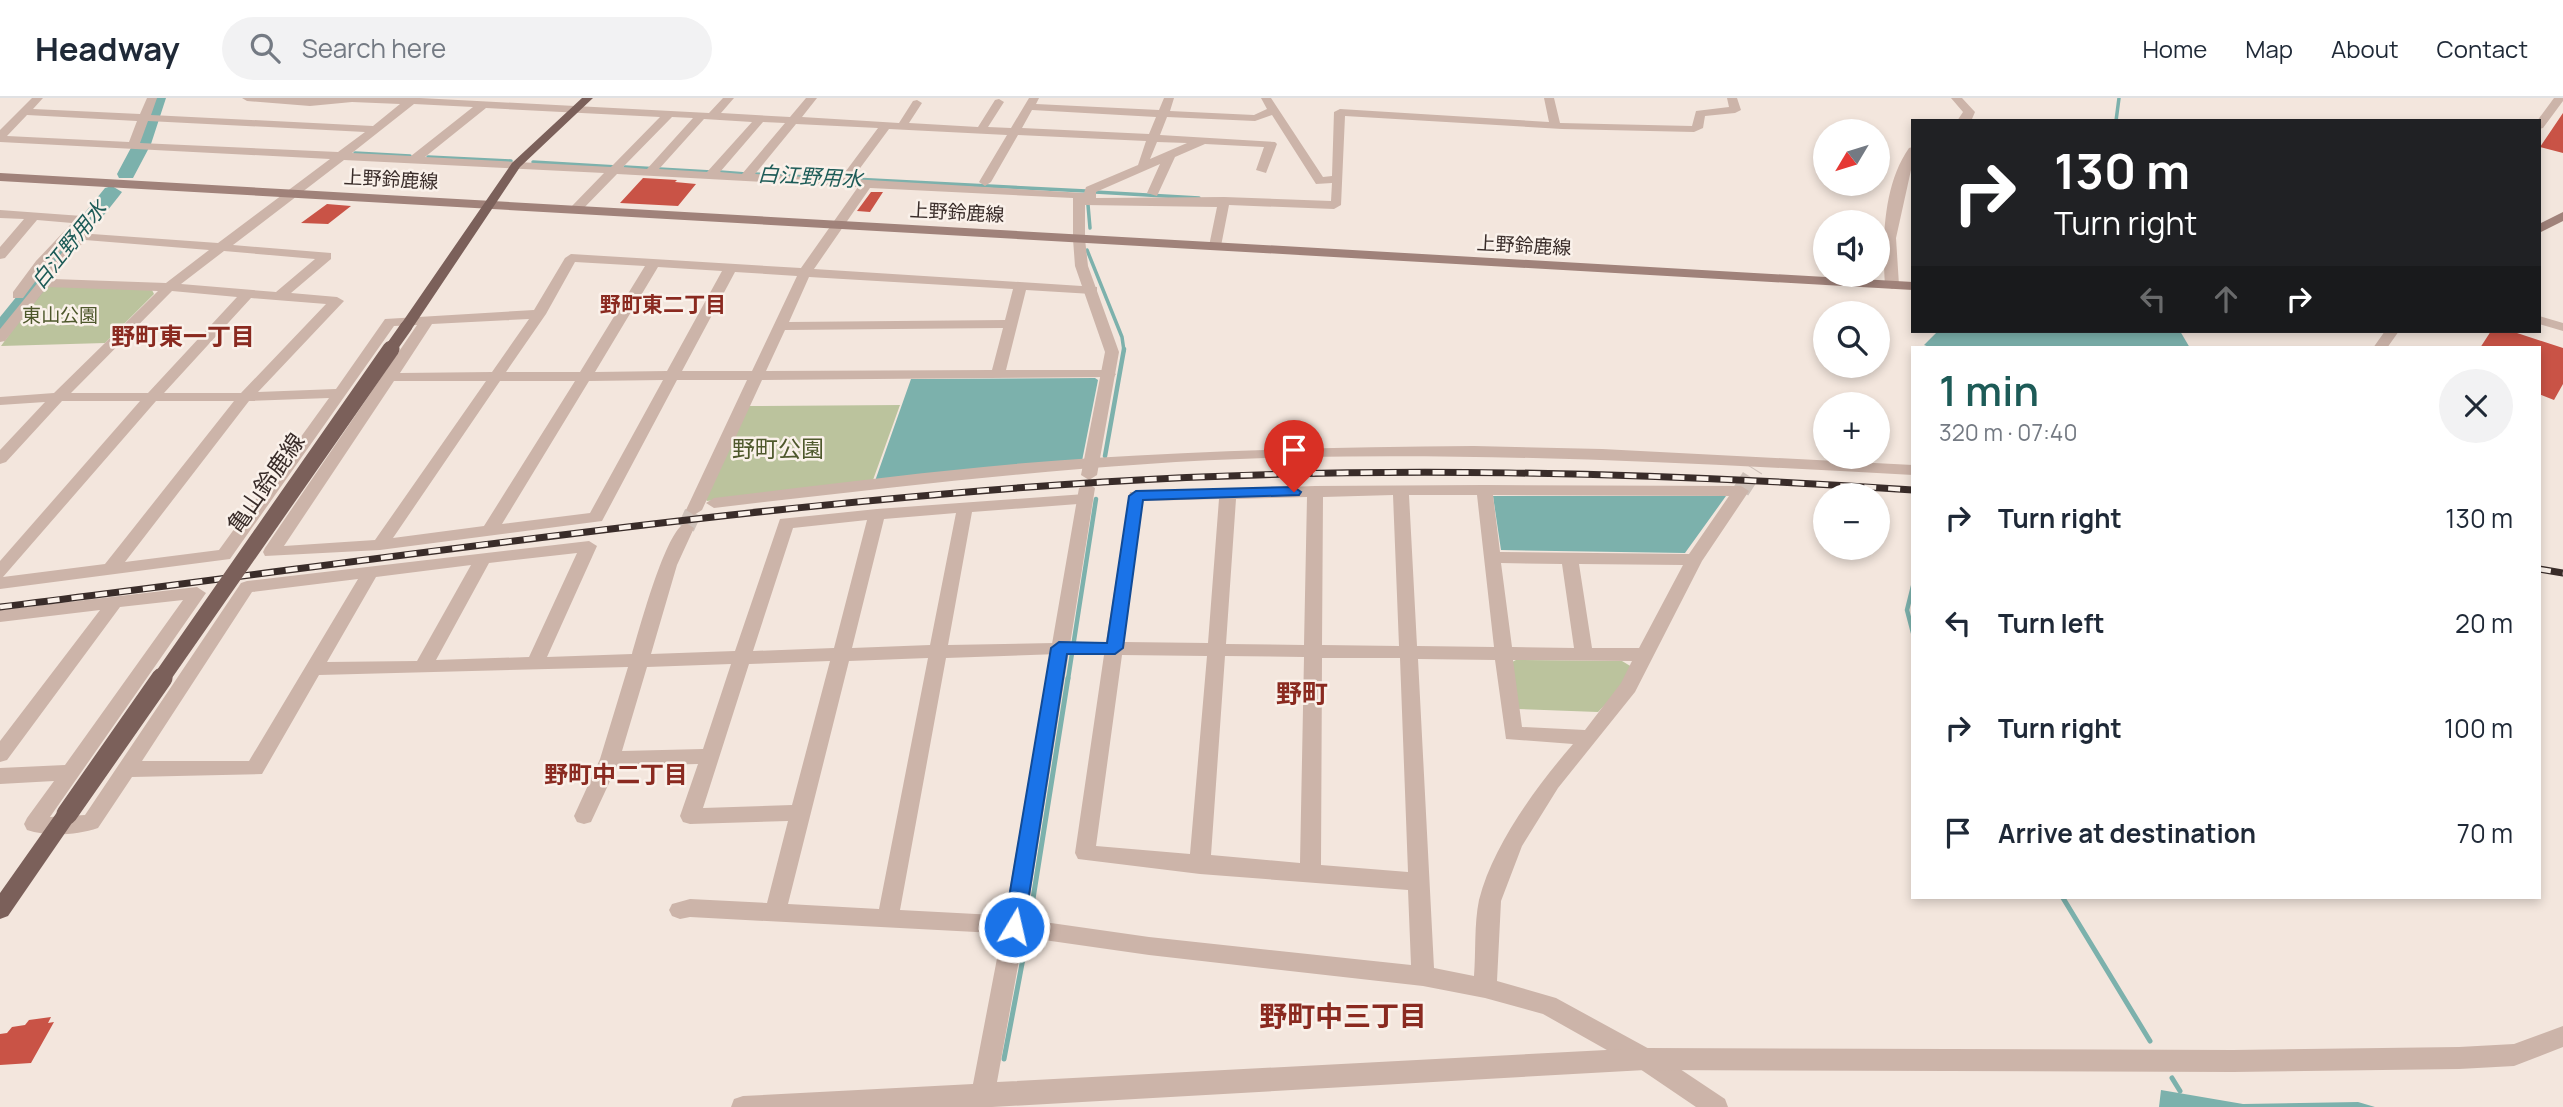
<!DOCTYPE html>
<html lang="en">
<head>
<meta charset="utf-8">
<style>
  :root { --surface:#fff; --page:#f2f2f3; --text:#1f2937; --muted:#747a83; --line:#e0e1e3; --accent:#1d5b57 }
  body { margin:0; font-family:Manrope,"Noto Sans JP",sans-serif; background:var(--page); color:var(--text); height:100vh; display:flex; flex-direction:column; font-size:26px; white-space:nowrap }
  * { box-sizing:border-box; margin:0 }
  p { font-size:23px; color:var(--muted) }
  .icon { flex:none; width:38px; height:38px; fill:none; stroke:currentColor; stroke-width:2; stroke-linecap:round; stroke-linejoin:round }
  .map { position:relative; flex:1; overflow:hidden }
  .drawer { position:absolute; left:1911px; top:248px; width:630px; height:553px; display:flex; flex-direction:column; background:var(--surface); border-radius:0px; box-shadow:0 4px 10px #0003 }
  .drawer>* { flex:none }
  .top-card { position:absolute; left:1911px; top:21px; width:630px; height:214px; border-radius:0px; box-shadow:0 4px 10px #0003; background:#202124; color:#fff; overflow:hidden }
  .needle { width:46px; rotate:232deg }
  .buttons { position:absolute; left:1813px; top:21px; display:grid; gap:14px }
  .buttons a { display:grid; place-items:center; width:77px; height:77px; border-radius:50%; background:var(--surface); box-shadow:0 4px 10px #0003; font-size:35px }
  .pin { position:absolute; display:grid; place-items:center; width:60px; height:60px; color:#fff; margin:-72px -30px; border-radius:50% 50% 50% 0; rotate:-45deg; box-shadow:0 0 7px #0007 }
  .pin .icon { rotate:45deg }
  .me { position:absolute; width:77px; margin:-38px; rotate:9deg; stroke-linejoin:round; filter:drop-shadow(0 0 5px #0008) }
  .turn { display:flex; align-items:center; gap:24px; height:147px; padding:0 28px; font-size:32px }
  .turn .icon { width:91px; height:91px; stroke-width:2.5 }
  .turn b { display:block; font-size:49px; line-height:60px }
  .lanes { display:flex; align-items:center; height:66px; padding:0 28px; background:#0003; justify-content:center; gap:35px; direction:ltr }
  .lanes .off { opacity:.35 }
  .round { display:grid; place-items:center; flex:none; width:74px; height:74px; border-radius:37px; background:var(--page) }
  .overview { display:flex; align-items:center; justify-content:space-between; height:119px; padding:0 28px }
  h1 { font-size:42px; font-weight:600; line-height:52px; color:var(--accent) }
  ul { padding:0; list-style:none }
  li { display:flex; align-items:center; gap:21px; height:105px; padding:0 28px }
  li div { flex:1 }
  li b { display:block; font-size:26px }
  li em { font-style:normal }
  header { display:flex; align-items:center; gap:42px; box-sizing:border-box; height:98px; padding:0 35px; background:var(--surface); border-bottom:2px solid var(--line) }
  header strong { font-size:33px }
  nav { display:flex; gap:38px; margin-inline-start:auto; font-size:24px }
  .search { width:490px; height:63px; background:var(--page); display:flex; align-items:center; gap:18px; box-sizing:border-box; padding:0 24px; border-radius:38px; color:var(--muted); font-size:26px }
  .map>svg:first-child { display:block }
  .green { fill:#bbc39d }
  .water { fill:#7cb1ac }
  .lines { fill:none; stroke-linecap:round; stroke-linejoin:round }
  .stream-far2 { stroke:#7cb1ac; stroke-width:3.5 }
  .stream-far1 { stroke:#7cb1ac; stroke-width:4.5 }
  .stream { stroke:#7cb1ac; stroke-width:5 }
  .river { fill:#7cb1ac; fill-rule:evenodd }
  .building { fill:#c95346 }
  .minor-tunnel { stroke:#cec1b9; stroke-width:17; stroke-dasharray:17 8; stroke-linecap:butt }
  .minor { fill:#ccb4a9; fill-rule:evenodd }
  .tertiary { fill:#ccb4a9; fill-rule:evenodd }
  .secondary { fill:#a0827a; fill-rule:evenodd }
  .primary { fill:#7b605a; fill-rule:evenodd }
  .rail-casing { stroke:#392c29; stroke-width:7 }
  .rail { stroke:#faf1ea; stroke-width:4.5; stroke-dasharray:12; stroke-linecap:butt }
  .primary-bridge-far2 { stroke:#7b605a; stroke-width:12 }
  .primary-bridge-far1 { stroke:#7b605a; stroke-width:17 }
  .primary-bridge { stroke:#7b605a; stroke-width:21 }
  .route { fill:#1a73e8; stroke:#114b97; stroke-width:2 }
  .labels { text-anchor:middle; stroke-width:5; stroke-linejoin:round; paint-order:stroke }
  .far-street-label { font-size:19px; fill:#392c29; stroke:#faf1ea }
  .far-park-label { font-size:19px; fill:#4e582c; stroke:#faf1ea }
  .far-water-label { font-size:21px; font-style:italic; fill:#1d5b57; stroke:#faf1ea }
  .far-neighbourhood-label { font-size:21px; font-weight:bold; fill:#8a2a20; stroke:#faf1ea }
  .park-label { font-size:23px; fill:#4e582c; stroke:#faf1ea }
  .street-label { font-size:23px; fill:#392c29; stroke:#faf1ea }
  .neighbourhood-label { font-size:24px; font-weight:bold; fill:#8a2a20; stroke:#faf1ea }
  .quarter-label { font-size:26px; font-weight:bold; fill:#8a2a20; stroke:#faf1ea }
  .near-neighbourhood-label { font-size:28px; font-weight:bold; fill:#8a2a20; stroke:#faf1ea }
</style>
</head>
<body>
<header>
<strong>Headway</strong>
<div class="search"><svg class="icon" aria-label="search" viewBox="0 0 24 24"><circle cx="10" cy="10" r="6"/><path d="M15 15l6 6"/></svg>Search here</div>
<nav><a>Home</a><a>Map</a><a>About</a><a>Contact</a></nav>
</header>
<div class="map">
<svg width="2563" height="1009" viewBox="0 0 2563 1009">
  <rect width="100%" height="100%" fill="#f3e6dd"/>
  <path class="green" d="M51,188l101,4 2,4 -49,49 -104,3 42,-58z
    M900,307l-27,75 -166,21 -2,-3 43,-92z
    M1516,562l106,1 10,6 -11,21 -23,24 -81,-3 -7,-46z"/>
  <path class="water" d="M1938,233h242l10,17h-258l-8,-3z
    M1095,280l3,2 -16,81 -207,20 36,-102z
    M1493,398h233l-41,57 -184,-3z
    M2161,992l82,14 115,-2 17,5h-216z"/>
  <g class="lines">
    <path class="stream-far2" d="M2116,23l3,-23
      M355,55l55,3
      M428,59l83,4
      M533,64l84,5
      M625,69l86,5
      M720,74l26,2
      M755,76l89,5
      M853,81l233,12
      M1095,94l104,6
      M1088,107l2,23
      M1087,152l35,87 2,14"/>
    <path class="stream-far1" d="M1105,358l19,-107
      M1913,488l-6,24 6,23
      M1068,581l28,-180"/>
    <path class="stream" d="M2063,800l87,143
      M1029,826l39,-246
      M1004,961l24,-127
      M2172,980l8,13"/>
    <path class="river" d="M148,0h18l-15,46 -18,34h-14l-2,-4 16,-30z
      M112,88l10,6 -3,4 -111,140 -8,2v-21l105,-129z"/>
  </g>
  <path class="building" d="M2563,15v40l-23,-6z
    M643,80l34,2 -2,2 21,2 -18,22 -58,-3z
    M871,94h12l-13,20 -13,-1z
    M327,106l24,2 -23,18 -27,-1z
    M2491,233h20l52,17v36l-9,16 -15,-6v-46h-59z
    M51,919l-3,6 6,-1 -23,41 -31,2v-31l7,-1 5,-6 13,-2 4,-5z"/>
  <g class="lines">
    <path class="minor-tunnel" d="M1741,393l14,-22
      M686,430l8,-18"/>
    <path class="minor" d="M32,0h11l-10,11 107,5 7,-16h10l-6,17 222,11 27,-22 -48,-2 -42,4 -63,-5 -5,-3h178l289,15 14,-15h11l-13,15 69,4 16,-19h11l-15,19 97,6 14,-22 4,-1 5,3 -13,20 69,4 17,-27 4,-1 5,3 -16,25 23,1 18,-30h10l-3,6 123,6 5,-12h10l-4,13 84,4 13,-6 -6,-11h10l52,79 9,-1 2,-64 6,-3 209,13 -5,-24h10l6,25 132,3 4,-15 33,-4 -2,-9h10l4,12 -6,3 -30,3 -2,12 -9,4 -132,-3 -217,-13 -4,89 -7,4 -105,-4 -8,41 -6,4 -6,-4 8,-39 -132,-2v34l-6,4 -6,-4v-41l-203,-10 -56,81 283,18v6l-5,1 -66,-4 -20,80h103l7,4 -2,3 -352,3 -60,130 -8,5 -8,-5 61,-130h-70l-75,141 -222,29 -115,6 -2,-4 2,-4 152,-223 -23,1 -164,233 -230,30v-28l140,-160h-78l-56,61 -6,2v-14l45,-48 -45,3v-8l54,-4 104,-102 -111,-4 -42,54 -5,1v-13l78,-96 140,10 112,-84 -330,-17v-12zM414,6l59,3 -62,49 -59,-3zM486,10l174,9 -49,50 -186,-10zM1032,12l124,7 -7,17 -127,-6zM27,17l110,6 -8,21 -122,-6zM1272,17l44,69 16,-1 -1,18 -107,-4 -128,1v-6l64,-28 -13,29 10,3 18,-39 30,-13 59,3 -8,23 10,3 11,-29 -2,-2 -115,-7 7,-18 88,4zM672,19l21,1 -46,51 -24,-2zM704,21l48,3 -45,50 -48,-3zM148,23l217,11 -27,20 -198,-9zM763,24l22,1 -43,51 -22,-2zM796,26l82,4 -38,51 -85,-5zM889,31l118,6 -28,47 6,4 6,-4 27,-47 128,6 -8,24 -52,22 -2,6 -232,-14zM1157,44l30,1 -37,16zM344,62l260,13 -33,34v6h8l38,-39 241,13 -57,81 -230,-14 -6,4 -31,52 -149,9 -49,70 -78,3 86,-91 -7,-4 -46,-4 40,-34v-6l-98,-8zM85,142l124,10 -43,33 -113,-4zM224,153l91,8 -39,33 -95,-8zM575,164l70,4 -65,106h-74l40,-58zM658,169l64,4 -55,100 -72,1zM735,174l62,4 -45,95h-70zM809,179l204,12 -8,31 -216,2zM172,193l65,6 -89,96h-77zM251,200l75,6 -85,89h-77zM529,221l-37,53 -92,1 32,-49zM1003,230l-11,42 -226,1 19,-41zM663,282l-73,133 -88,11 87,-143zM394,283h92l-111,159 -91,6zM500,283h75l-91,145 -91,12zM329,300l-110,152 -94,12 124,-161zM156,303h78l-129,163 -102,13z
      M1951,0h11l13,14 -3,7 -15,2 6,-9z
      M2554,0h9v3l-20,27 -4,1 -2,-8z
      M1913,49v14l-17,77 3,47 -7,4 -7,-4c-3,-44 -2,-100 24,-137z
      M0,112l82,6 6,4 -42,47 -23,31h-10v-6l23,-31 36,-38 -35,-3 -32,38 -5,1v-12l24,-28 -24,-1z
      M2539,218l24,7v8l-24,-7z
      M2385,233h14l-12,17h-14z
      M1474,348l128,3 311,16v10c-203,-11 -406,-22 -610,-18 -197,4 -393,28 -589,51l-8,-5 8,-5c126,-15 252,-32 379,-40 127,-8 254,-11 381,-12z
      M1484,387l257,1 8,5 -47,70 -67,131 -77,96 -36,58 -21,55 -4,80 59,17 97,53 72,48 3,8h-32l-59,-40 -94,-53 -58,-16 -62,-12 -274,-31 -154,-22 -305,-16 -10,2 -8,-3 -3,-6 3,-6 18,-5 77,4 21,-82 -98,3 -7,-2 -3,-6 18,-52 -81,2 -26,56 -7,2 -7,-2 -3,-6 26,-57 28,-92 -309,8 -57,99 -130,3 -34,51c-21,7 -50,9 -71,2l-3,-6 3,-6 27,-37 -54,3v-16l65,-3 118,-165 -63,7 -113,153 -7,2v-21l100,-131 -100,12v-12l197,-23 9,6 -156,224 35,-2 156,-232 6,-2 342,-40 8,5 -50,111 85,-3c7,-23 34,-126 54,-131l8,5 -17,37 -26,89 84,-3 45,-132 97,-10 208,-15 6,1 2,4 -2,4 -119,9 -24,133 158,-3 24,-150 185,-6zM1393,397l6,151 -77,-1 1,-148zM1409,397h68l17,152 -77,-1zM1493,397l236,1 -40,58 -189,-2zM1307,399l-3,148 -78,-1 10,-145zM1219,401l-11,144 -84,-1 19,-141zM956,415l-26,132 -78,3 32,-129zM867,422l-33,128 -81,3 40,-123zM577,455l-48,104 -93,3 53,-97zM1501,465l61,1 12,84 -62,-1zM1579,466l104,1 -44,83h-47zM471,467l-54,96 -90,1 49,-85zM358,481l-109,182h-107l110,-169zM1059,556l45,1 -29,198 3,6 122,15 208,16 3,75 -262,-28 -154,-22 -95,-5 46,-252zM1122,557l85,1 -17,198 -94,-8zM1225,558l79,1 -4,206 -89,-8zM928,560l-49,251 -91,-5 61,-243zM1322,560h78l8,214 -87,-7zM1418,561l77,1 11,79 67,5c-37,43 -80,101 -94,156 -5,24 -3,52 -5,76l-40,-8zM1513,562l119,1 -11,22 -36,47 -63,-3zM830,563l-38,144 -89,3 46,-144zM731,566l-28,85 -81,2 25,-84z"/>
    <path class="tertiary" d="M1079,137l6,4 3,27 31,86 -22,123 -8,5 -8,-5 24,-123 -30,-86 -2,-27z
      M1087,385l8,5 -70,439 -28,155 648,-34 588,2 226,-3 55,-3 49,-18v21l-49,19 -55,3 -226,3 -588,-2 -653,37h-261l3,-8 9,-3 230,-12 30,-157 76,-439z"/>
    <path class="secondary" d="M0,75l1913,109v8l-1913,-109z
      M2563,114v9l-24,12v-9z"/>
    <path class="primary" d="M582,0h11l-73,69 -109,163h-10l-2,-3 113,-164z
      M67,708l7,2 3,6 -3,6 -66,96 -8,3v-26l60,-85z"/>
    <g class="rail-casing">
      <path id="rail" d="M2539,471l24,4
        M0,509c367,-45 733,-102 1103,-125 270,-17 540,-10 810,8"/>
    </g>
    <use href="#rail" class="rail"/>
    <path class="primary-bridge-far2" d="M389,253l17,-24"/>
    <path class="primary-bridge-far1" d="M161,581l230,-330"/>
    <path class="primary-bridge" d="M67,716l95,-136"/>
  </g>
  <path class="route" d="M1294,389l7,5 -2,3 -156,5 -20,148 -8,6h-48l-43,273 -3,6 -7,2 -7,-2 -3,-6 47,-279 8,-6 48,1 22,-147 7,-5z"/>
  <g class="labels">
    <g class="far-street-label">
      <text transform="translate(391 81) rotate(3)" y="7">上野鈴鹿線</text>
      <text transform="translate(957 114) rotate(3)" y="7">上野鈴鹿線</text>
      <text transform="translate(1524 147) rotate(3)" y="7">上野鈴鹿線</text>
    </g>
    <g class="far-park-label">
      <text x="60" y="224">東山公園</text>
    </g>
    <g class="far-water-label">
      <text transform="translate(810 79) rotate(3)" y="7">白江野用水</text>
      <text transform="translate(69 147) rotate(-51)" y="7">白江野用水</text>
    </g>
    <g class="far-neighbourhood-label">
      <text x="663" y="214">野町東二丁目</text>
    </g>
    <g class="park-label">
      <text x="778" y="359">野町公園</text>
    </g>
    <g class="street-label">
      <text transform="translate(266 385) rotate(-55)" y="8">亀山鈴鹿線</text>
    </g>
    <g class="neighbourhood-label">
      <text x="183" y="247">野町東一丁目</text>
      <text x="616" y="685">野町中二丁目</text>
    </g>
    <g class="quarter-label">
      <text x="1302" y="605">野町</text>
    </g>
    <g class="near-neighbourhood-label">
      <text x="1343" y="928">野町中三丁目</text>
    </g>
  </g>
</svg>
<div class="buttons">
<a><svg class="needle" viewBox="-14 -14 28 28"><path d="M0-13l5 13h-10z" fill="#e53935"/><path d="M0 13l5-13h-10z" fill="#747a83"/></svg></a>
<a><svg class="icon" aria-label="sound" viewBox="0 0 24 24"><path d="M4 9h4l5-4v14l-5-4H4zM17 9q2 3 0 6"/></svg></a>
<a><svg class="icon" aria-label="search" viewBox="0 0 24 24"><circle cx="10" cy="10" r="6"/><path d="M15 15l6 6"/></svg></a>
<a>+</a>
<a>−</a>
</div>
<div class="pin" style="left:1294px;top:394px;background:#d93025"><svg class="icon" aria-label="arrive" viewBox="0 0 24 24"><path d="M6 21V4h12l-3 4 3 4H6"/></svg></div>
<svg class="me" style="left:1014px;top:829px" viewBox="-20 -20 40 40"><circle r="17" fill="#1a73e8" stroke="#fff" stroke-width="3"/><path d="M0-11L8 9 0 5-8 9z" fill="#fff"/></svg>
<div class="top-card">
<div class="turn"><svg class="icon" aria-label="right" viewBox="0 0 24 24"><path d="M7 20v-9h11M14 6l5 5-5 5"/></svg><div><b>130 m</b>Turn right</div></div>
<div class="lanes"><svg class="icon off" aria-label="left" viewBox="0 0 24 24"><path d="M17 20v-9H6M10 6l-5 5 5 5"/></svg><svg class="icon off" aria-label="ahead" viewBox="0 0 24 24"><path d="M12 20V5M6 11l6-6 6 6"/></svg><svg class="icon" aria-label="right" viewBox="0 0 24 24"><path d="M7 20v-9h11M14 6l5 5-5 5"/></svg></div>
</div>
<section class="drawer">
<div class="overview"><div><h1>1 min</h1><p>320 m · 07:40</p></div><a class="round"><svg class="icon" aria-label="close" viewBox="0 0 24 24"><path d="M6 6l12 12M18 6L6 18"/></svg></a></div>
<ul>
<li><svg class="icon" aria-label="right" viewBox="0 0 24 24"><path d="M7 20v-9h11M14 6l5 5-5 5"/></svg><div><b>Turn right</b></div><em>130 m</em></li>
<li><svg class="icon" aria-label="left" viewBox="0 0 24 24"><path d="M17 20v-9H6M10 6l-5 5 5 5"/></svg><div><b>Turn left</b></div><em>20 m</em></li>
<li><svg class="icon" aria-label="right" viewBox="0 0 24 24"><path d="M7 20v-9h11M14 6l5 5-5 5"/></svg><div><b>Turn right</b></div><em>100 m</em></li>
<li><svg class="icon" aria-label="arrive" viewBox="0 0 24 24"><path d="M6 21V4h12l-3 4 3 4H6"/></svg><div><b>Arrive at destination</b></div><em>70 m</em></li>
</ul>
</section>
</div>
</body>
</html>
